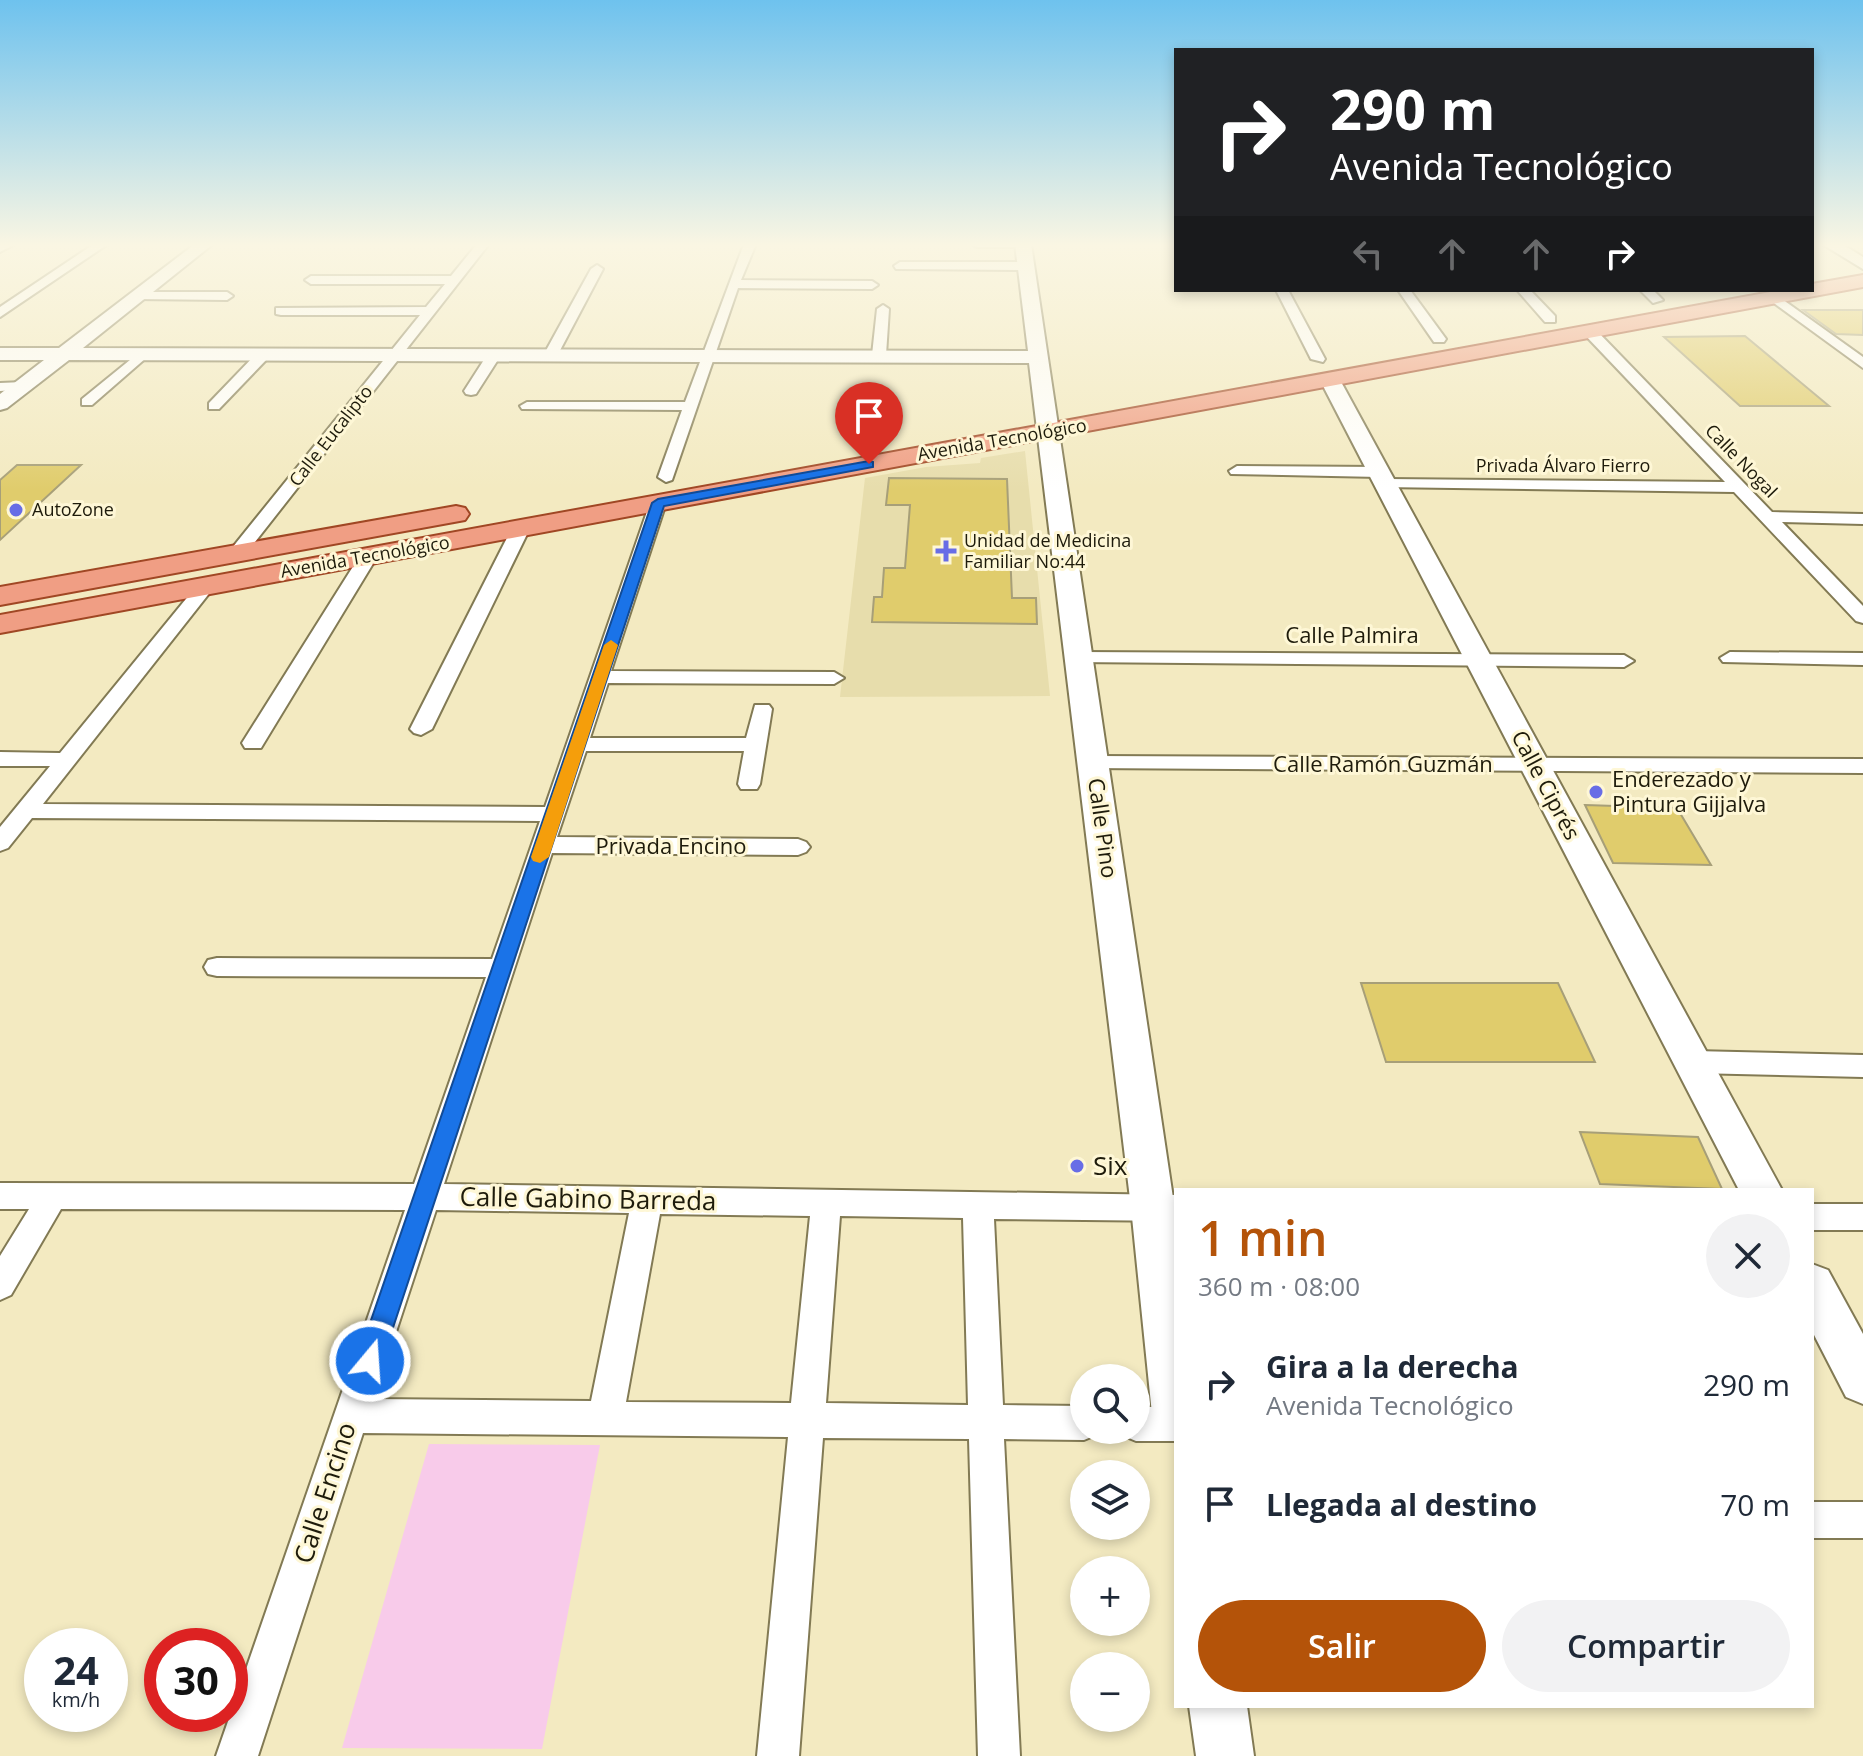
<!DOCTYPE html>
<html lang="es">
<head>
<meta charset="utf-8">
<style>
  :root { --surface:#fff; --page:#f2f2f3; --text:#1f2937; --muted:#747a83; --accent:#b45309 }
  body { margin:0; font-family:"Open Sans",sans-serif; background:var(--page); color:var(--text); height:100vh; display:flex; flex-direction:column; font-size:30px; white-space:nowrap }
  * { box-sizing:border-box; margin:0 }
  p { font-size:26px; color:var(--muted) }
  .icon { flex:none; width:44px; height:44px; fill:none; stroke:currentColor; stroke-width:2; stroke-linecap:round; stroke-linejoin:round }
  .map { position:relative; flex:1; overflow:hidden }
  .drawer { position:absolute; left:1174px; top:1188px; width:640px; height:520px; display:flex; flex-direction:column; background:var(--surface); border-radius:0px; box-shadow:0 4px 12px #0003 }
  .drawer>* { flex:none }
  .banner { position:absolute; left:1174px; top:48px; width:640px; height:244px; border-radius:0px; box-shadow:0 4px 12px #0003; background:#202124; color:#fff; overflow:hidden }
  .tools { position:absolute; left:1070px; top:1364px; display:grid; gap:16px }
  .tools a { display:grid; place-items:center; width:80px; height:80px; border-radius:50%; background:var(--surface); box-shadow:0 4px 12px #0003; font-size:40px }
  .speed { position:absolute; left:24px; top:1628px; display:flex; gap:16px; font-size:40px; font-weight:700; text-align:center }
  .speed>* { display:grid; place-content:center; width:104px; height:104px; border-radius:50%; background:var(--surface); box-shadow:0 4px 12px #0003; line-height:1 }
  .speed small { font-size:20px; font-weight:400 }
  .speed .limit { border:12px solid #d22; background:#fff; color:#111 }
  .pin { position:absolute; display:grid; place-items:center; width:68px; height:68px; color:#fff; margin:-82px -34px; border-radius:50% 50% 50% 0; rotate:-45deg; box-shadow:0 0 8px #0007 }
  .pin .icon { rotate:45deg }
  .me { position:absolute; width:88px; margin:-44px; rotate:18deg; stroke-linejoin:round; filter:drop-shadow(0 0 6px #0008) }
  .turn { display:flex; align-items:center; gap:28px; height:168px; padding:0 24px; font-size:36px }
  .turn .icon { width:104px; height:104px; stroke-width:2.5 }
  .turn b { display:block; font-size:56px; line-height:68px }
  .lanes { display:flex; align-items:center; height:76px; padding:0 24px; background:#0003; justify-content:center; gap:40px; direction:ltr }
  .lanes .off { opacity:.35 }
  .round { display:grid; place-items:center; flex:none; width:84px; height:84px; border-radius:42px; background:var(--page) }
  .headline { display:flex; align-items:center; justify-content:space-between; height:136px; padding:0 24px }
  h1 { font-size:48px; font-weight:600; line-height:60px; color:var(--accent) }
  .button { display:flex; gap:16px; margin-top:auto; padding:16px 24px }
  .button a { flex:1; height:92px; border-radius:48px; background:var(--accent); color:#fff; font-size:32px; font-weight:600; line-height:92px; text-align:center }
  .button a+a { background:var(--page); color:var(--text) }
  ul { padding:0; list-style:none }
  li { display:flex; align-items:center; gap:24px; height:120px; padding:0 24px }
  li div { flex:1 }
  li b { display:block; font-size:30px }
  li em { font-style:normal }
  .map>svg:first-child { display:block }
  .built { fill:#e7ddac }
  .green { fill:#f8cbea }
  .building { fill:#e0cc6c; stroke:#a79f78; stroke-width:2 }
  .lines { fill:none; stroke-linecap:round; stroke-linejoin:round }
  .street-casing { stroke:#827a54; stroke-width:4 }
  .secondary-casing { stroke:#827a54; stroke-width:4 }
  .primary-casing { stroke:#a04724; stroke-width:4 }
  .street { fill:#fff; fill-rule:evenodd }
  .secondary { fill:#fff; fill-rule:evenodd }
  .primary { fill:#f09e84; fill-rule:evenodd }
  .route { fill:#1a73e8; stroke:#114b97; stroke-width:2 }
  .slow { fill:#f59e0b }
  .poi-dot { fill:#686de6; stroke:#fef7d6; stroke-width:3 }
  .labels { text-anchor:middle; stroke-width:6; stroke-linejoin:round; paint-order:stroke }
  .far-street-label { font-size:18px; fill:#1e1b0b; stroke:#fef7d6 }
  .far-poi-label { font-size:18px; fill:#1e1b0b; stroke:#fef7d6; text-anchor:start }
  .street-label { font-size:22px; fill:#1e1b0b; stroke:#fef7d6 }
  .poi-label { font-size:22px; fill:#1e1b0b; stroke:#fef7d6; text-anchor:start }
  .near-poi-label { font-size:26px; fill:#1e1b0b; stroke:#fef7d6; text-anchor:start }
  .near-street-label { font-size:26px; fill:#1e1b0b; stroke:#fef7d6 }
</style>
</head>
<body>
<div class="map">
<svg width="1863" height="1756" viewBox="0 0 1863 1756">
  <rect width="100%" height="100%" fill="#f3eac1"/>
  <path class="built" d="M1025,451l25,245 -210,1 25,-219 61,-11 54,-4 1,-5z"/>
  <path class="green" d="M429,1444l171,1 -58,304 -200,-1z"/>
  <path class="building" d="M1803,310h60v25l-27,-1z
    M1745,336l84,70h-89l-76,-69z
    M17,465h64l-81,75v-60z
    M889,478l118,1 5,119h24l1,26 -165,-2 2,-25h8l2,-29h21l5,-63h-24z
    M1585,805l92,3 34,57 -98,-2z
    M1361,983h197l37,79h-209z
    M1580,1132l118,5 24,52 -122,-5z"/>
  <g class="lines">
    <g class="street-casing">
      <path id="street" d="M0,244h15l-15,8z
        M94,244h14l-108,73v-10z
        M477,244h12l-245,312h-12l-3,-4 3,-4 188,-233h-139l-5,-1v-6l150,-1 19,-23h-134l-6,-4 6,-4h140z
        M744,244h12l-15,36 131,1 6,4 -6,4 -134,-1 -66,192 -6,2 -8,-5 24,-67 -160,-1 -2,-3 7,-4h158z
        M971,244h58l-6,3h-46z
        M900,262h126l6,4 -6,4 -130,-1 -2,-3z
        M597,265l6,4 -46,87 -12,3 -2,-3 48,-87z
        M1276,290h12l37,69 -2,3 -12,-3z
        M1398,290h12l36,49 -2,3h-10z
        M1517,290h13l25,26v6h-10z
        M1640,290h13l10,10 -10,3z
        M138,292h89l6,4 -6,4 -93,-1v-6z
        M1775,294l88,63v11l-92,-67v-6z
        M883,305l6,4 -3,46 -7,4 -7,-4 5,-46z
        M1590,328l5,1 177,183 91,2v10l-81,-2 81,84v17l-7,-2 -122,-129 -353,-5 -2,-3 8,-5 338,3 -140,-147 -2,-3z
        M141,351l5,1v6l-54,47h-10v-6z
        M263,351l7,4 -2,3 -49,51h-10v-6l49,-51z
        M494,351l7,4 -25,39 -5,1 -5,-1 -2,-3 25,-39z
        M23,382l7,4 -2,3 -28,2v-8z
        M1237,466l143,1 8,5 -8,5 -149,-3 -2,-3z
        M658,498l8,5 -55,168 223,1 10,6 -10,6 -226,-1 -18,55h156l9,-33h14l3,4 -12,75 -3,5h-16l-3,-5 6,-33h-158l-29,86 241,2 8,3 4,5 -4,5 -8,3 -246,-2 -108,331 732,11v26l-182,-2 9,186 81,1v24h14l-2,5 -12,5 -80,-1 16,317h-42l-9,-317 -146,-1 -24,318h-42l31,-319 -425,-4 -105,323h-42l189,-546 -344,-1 -50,86 -11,5v-44l29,-47h-29v-26l414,1 72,-207 -269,-1 -9,-2 -4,-7 4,-7 9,-2 275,1 48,-138 -508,-3 -24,30 -8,3v-24l50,-61h-50v-14l60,1 139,-170h12l3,4 -3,4 -168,213 502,3 105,-304zM436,1210l193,3 -38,188 -217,-2zM660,1214l150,2 -19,187 -165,-1zM840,1216l123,2 5,187 -142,-2z
        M521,523l9,5 -98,201 -11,6 -7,-2 -4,-4 102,-201z
        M368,552l9,5 -113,186 -3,5h-16l-3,-5 117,-186z
        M1080,652l544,3 10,6 -10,6 -551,-5 -3,-4z
        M1730,652l133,1v12l-140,-3 -3,-4z
        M1094,756l769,3v14l-777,-5 -3,-5z
        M1694,1051l169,4v22l-169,-4 -10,-3 -4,-8 4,-8z
        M1812,1204h51v26h-51z
        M1136,1407h40v34h-40l-12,-5 -3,-6h15z
        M1812,1502h51v36h-51z"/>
    </g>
    <g class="secondary-casing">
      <path id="secondary" d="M195,244h18l-130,104 945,3 -13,-107h16l145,974v220l-17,-7 -7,-17 -21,-207 -102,-844 -960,-3 -62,48 -7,2v-16l44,-34h-44v-12h59z
        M1822,244h20l21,13v12z
        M1330,374l10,6 442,810h-43l-419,-810z
        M1812,1264l16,6 35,64v70l-17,-7 -34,-66z
        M1189,1706h58l7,50h-58z"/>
    </g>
    <g class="primary-casing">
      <path id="primary" d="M1863,275v12l-1863,346v-18l1782,-325h30v-6z
        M456,506l9,2 4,6 -4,6 -465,85v-18z"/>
    </g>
    <use href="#street" class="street"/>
    <use href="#secondary" class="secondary"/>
    <use href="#primary" class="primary"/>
  </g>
  <linearGradient id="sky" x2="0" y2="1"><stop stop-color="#6ec2ee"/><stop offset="0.5" stop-color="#faf6e3"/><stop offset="1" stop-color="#faf6e3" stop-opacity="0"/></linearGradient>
  <rect width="1863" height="490" fill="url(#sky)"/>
  <path class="route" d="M869,461l4,1v5l-209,39 -282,855 -3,9 -9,4 -9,-4 -4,-9 295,-858 6,-4z"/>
  <path class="slow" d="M611,640l7,5 -69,212 -9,6 -7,-2 -2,-4 73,-212z"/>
  <g class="poi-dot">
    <circle cx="16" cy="510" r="8"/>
    <path d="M942 539h8v8h8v8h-8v8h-8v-8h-8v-8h8z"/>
    <circle cx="1596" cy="792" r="8"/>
    <circle cx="1077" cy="1166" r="8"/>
  </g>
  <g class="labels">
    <g class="far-street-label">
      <text transform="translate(331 436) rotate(-52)" y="6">Calle Eucalipto</text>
      <text transform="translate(1002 440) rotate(-10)" y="6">Avenida Tecnológico</text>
      <text transform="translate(1741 461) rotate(46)" y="6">Calle Nogal</text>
      <text x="1563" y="472">Privada Álvaro Fierro</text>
      <text transform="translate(365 557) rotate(-10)" y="6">Avenida Tecnológico</text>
    </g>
    <g class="far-poi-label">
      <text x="32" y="516">AutoZone</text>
      <text x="964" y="547">Unidad de Medicina<tspan x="964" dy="21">Familiar No:44</tspan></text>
    </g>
    <g class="street-label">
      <text x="1352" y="643">Calle Palmira</text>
      <text x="1383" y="772">Calle Ramón Guzmán</text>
      <text transform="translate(1546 785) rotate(62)" y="8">Calle Ciprés</text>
      <text transform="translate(1103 828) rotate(82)" y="8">Calle Pino</text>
      <text x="671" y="854">Privada Encino</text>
    </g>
    <g class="poi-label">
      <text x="1612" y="787">Enderezado y<tspan x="1612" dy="25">Pintura Gijjalva</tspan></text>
    </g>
    <g class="near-poi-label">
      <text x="1093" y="1175">Six</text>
    </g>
    <g class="near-street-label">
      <text transform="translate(588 1199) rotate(1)" y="9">Calle Gabino Barreda</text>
      <text transform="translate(325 1493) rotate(-72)" y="9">Calle Encino</text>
    </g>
  </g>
</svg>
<div class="tools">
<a><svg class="icon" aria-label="search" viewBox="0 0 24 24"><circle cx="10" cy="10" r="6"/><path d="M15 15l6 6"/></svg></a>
<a><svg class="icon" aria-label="layers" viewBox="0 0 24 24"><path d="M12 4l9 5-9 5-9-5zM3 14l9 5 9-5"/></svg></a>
<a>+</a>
<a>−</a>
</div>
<div class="speed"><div>24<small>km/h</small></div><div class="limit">30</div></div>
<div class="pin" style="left:869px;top:464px;background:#d93025"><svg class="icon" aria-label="arrive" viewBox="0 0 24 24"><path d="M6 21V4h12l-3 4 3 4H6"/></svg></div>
<svg class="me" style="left:370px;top:1361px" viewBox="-20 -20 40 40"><circle r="17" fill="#1a73e8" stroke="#fff" stroke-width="3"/><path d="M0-11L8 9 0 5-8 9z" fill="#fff"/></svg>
<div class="banner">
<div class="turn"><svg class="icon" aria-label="right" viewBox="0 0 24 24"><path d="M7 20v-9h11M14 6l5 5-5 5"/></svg><div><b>290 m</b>Avenida Tecnológico</div></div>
<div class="lanes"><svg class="icon off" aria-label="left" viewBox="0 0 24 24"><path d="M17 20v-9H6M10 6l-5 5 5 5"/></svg><svg class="icon off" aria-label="ahead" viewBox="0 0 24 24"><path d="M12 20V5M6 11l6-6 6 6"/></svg><svg class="icon off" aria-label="ahead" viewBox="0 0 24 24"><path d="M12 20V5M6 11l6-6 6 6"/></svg><svg class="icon" aria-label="right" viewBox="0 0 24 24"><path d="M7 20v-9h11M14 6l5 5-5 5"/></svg></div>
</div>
<section class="drawer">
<div class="headline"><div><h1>1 min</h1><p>360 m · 08:00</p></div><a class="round"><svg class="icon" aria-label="close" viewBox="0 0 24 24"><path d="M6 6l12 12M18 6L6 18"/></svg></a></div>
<ul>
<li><svg class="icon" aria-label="right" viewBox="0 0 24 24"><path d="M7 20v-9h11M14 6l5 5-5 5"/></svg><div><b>Gira a la derecha</b><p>Avenida Tecnológico</p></div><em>290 m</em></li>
<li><svg class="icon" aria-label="arrive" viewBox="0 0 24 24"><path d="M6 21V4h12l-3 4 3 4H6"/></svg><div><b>Llegada al destino</b></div><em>70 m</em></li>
</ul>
<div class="button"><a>Salir</a><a>Compartir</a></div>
</section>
</div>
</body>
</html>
